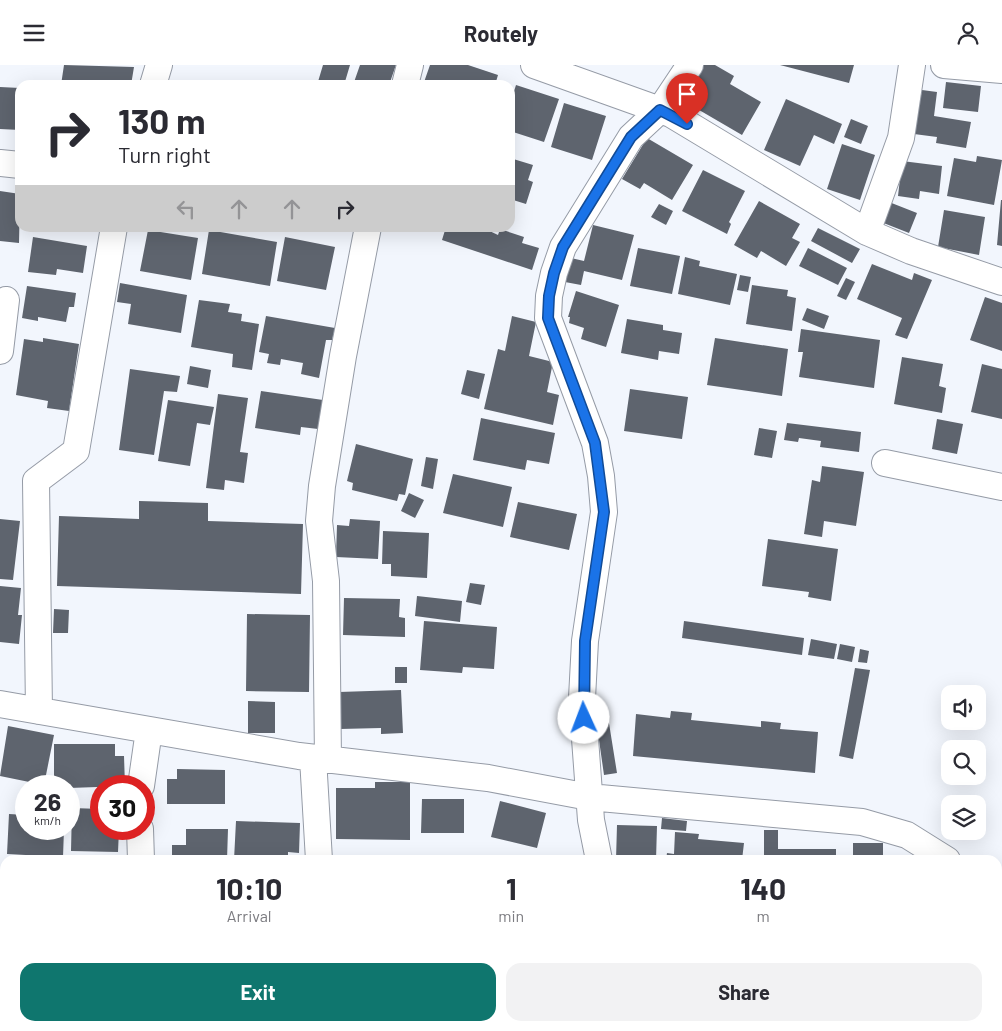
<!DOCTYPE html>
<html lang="en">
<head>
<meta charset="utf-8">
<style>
  :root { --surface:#fff; --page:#f2f2f3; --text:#2b2b33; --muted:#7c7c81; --accent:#0f766e }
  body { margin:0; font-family:Barlow,sans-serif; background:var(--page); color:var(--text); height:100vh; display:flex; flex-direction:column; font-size:19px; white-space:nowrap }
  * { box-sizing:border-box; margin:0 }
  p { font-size:16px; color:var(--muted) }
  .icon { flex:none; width:28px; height:28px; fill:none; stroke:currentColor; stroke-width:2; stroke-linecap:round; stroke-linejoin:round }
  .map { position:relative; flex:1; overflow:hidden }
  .details { position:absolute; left:0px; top:790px; width:1002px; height:176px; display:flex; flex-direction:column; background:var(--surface); border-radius:15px 15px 0 0; box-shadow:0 5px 20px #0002 }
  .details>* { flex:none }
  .top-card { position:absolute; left:15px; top:15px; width:500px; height:152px; border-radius:15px; box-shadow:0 5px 20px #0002; background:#fff; color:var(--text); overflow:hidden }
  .tools { position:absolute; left:941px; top:620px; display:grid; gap:10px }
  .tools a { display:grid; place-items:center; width:45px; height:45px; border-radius:10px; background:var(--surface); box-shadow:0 5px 20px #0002; font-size:25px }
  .speed { position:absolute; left:15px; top:710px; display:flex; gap:10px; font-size:25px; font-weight:700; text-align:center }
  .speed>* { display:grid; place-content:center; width:65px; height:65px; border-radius:50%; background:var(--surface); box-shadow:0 5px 20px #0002; line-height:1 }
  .speed small { font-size:12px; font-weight:400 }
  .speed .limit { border:8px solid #d22; background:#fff; color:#111 }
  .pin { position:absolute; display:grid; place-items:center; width:42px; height:42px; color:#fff; margin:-51px -21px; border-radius:50% 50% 50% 0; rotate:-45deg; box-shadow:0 0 5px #0007 }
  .pin .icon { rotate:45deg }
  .me { position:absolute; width:55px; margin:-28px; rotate:358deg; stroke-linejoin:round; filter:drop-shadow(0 0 4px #0008) }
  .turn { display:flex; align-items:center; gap:18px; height:105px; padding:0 20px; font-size:22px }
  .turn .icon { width:65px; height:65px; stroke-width:2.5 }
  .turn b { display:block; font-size:35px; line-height:42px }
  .lanes { display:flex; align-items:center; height:48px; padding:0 20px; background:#0003; justify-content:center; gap:25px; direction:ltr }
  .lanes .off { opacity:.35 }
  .eta { display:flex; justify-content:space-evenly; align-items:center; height:85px; text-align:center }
  .eta b { font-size:30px; font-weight:700; line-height:35px }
  .action { display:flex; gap:10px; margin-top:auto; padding:10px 20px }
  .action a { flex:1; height:58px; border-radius:15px; background:var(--accent); color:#fff; font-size:20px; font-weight:700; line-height:58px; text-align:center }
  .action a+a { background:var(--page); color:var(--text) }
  header { display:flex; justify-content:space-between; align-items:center; height:65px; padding:0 20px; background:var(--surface); font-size:22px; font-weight:700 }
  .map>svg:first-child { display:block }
  .building { fill:#5e646e }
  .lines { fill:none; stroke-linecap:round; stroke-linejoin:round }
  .street-casing { stroke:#959ba6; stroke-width:28 }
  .street { stroke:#fff; stroke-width:26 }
  .route-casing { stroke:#114b97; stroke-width:12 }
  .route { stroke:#1a73e8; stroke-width:9 }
</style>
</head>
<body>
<header><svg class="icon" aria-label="menu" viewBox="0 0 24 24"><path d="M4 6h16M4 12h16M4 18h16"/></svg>Routely<svg class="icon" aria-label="person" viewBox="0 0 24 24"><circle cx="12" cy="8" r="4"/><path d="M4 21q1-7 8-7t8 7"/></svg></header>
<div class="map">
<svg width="1002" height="966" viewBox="0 0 1002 966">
  <rect width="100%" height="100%" fill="#f2f6fd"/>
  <path class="building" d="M64,0l70,2 -3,18h-70z
    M323,0h27l-6,20h-27z
    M360,0h36l-7,20h-36z
    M430,0h38l30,10 -3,10h-72z
    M702,0h13l19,11 -4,8 31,18 -19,33 -60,-35z
    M780,0h74l-5,18z
    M946,17l35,4 -3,26 -35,-4z
    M516,20l43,14 -15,43 -34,-11v-27z
    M0,22l20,1v42l-20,-1z
    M922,25l15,2 -3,24 37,6 -5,26 -30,-5 1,-6 -23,-3z
    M786,34l56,25 -8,20 -20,-9 -14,31 -36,-16z
    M564,38l42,13 -14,44 -41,-13z
    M851,54l17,7 -7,18 -17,-7z
    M647,73l46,27 -21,35 -28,-17 -4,6 -18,-10z
    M842,79l33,11 -15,45 -33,-11z
    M977,91l25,4 -8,45 -47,-9 7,-38 22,4z
    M510,93l23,7 -5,15 5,2 -7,22 -16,-5z
    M902,96l40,5 -3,28 -19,-3 -1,8 -21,-3z
    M703,105l42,21 -16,31 2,2 -4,10 -45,-23z
    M0,126l20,3 -1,49 -19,-2z
    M1001,135h1v46l-5,-1z
    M759,136l41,23 -8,14 8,4 -14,24 -25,-15 -4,7 -23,-13z
    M889,137l28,11 -8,20 -28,-11z
    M659,139l14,7 -7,14 -15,-8z
    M944,145l41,7 -6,38 -41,-8z
    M593,160l41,10 -12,45 -38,-9 -3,14 -16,-3 6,-24 13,3z
    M446,162h35l17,8 2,-6 24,8 -2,6 17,5 -7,22 -90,-30z
    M818,163l42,21 -8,14 -41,-22z
    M148,165l50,8 -7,42 -51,-9z
    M209,165l68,12 -7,44 -68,-12z
    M33,172l54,9 -4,27 -26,-4 -1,6 -28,-3z
    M285,172l50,10 -9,43 -49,-9z
    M638,183l42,8 -8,38 -42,-8z
    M808,183l39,20 -9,17 -39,-19z
    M685,192l15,4 -1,5 38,8 -7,31 -52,-11z
    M872,199l40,16 2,-7 18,7 -25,59 -12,-4 7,-17 -45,-19z
    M740,210l11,2 -3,15 -11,-2z
    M846,213l9,4 -9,18 -9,-4z
    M120,218l67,12 -6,38 -53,-9 3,-20 -14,-2z
    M752,220l36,5 -1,6 9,2 -4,33 -46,-7z
    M27,221l49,7 -2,14h-5l-3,15 -28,-5v4l-16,-3z
    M576,226l43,14 -13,42 -25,-8 3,-11 -15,-5 1,-6h-2z
    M985,232l17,6v48l-32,-11z
    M199,235l31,4 -2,8 14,2 -1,7 18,3 -7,46 -20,-3 1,-13 -42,-7z
    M807,243l22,8 -5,13 -22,-9z
    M266,251l69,12 -3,12h-6l-7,38 -18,-4 2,-11 -22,-4 -1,6 -13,-2 2,-9 -10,-2z
    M512,251l24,6 -7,34 24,6 -6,30 12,3 -6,30 -69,-16 14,-60 7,2z
    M627,254l36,6v5l19,3 -3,21 -20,-3 -1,9 -37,-7z
    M801,264l79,11 -6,48 -75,-11 4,-25h-5z
    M43,273l36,6 -10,67 -22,-3 1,-7 -32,-6 8,-56 19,3z
    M715,273l73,11 -6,47 -75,-11z
    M902,292l41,7 -4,22 7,2 -4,25 -48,-9z
    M982,299l20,5v50l-31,-7z
    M190,301l21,4 -3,18 -21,-4z
    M130,304l50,7 -3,16 -13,-1 -10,64 -35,-5z
    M467,305l18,4 -6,25 -18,-5z
    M630,324l58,8 -6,42 -58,-8z
    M261,326l62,9 -5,29 -17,-2 -1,8 -45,-7z
    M218,329l30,4 -8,54 8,1 -4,30 -19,-3 -1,10 -18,-2z
    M168,335l46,7 -4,18 -13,-2 -7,43 -32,-5z
    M481,353l74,15 -6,31 -22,-4 -2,10 -52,-10z
    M937,354l26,5 -6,30 -25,-5z
    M787,358l74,9 -2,20 -39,-5 1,-6 -22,-3 -1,4 -14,-2z
    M759,363l18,3 -5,27 -18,-3z
    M356,379l57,15 -8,36 -6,-1 -2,7 -45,-11 1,-7 -6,-2z
    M426,392l12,2 -5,30 -12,-3z
    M822,401l42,6 -8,54 -32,-5 -2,16 -18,-3 8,-54 8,2z
    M453,409l59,13 -9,40 -60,-14z
    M409,428l15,7 -9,18 -14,-7z
    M139,436l69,2v18l95,3 -2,70 -244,-8 2,-70 80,3z
    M518,437l59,12 -8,36 -59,-13z
    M0,454l20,2 -7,59 -13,-1z
    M350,454l30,2 -2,38 -42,-2 1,-32 12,1z
    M383,466l46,2 -2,45 -36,-2v-12h-9z
    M768,474l70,10 -7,52 -23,-4 1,-5 -47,-6z
    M470,518l15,2 -4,20 -15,-3z
    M0,521l21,2 -3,27h4l-3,29 -19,-2z
    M417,531l45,5 -2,21 -45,-6z
    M344,533l56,1 -1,18 6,1v19l-62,-2z
    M54,544l15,1 -1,23h-15z
    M247,549l63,1 -1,77 -63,-1z
    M424,556l73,6 -3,42 -31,-2 -1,6 -42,-3z
    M684,556l120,17 -2,17 -120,-17z
    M811,574l26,5 -3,15 -26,-4z
    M840,579l15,3 -3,15 -15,-3z
    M860,584l9,2 -2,12 -9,-1z
    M395,602h12v16h-12z
    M855,603l15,2 -17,89 -14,-3z
    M401,625l2,43 -22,1v-6l-41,1 -1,-37z
    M248,636l27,1v31h-27z
    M671,646l21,2 -1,7 70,7v-6l20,2 -1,6 38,3 -3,41 -182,-17 3,-42 34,4z
    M608,652l9,56 -13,2 -8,-56z
    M8,661l46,9 -10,50 -44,-9z
    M54,679h61v12h9l1,30 -56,2v-2h-15z
    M177,704l48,1v34h-58v-25h10z
    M375,717h35v58l-74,-1v-51h39z
    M422,734h42v34h-43z
    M500,736l46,12 -9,35 -46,-11z
    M72,743l29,1v20h18l-1,23 -47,-1z
    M9,749l17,1v14h38l-1,28 -56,-3z
    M662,753l25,3 -1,10 -25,-2z
    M236,756l64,2 -1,30 -11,-1v8h-54z
    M617,760l40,1 -1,34h-40z
    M186,764h42l-1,31h-55v-15h14z
    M764,765h14v19h58v11h-72z
    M675,767l24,2 -1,5 46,4 -2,17h-76l1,-7 7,1z
    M853,778h30v13l-30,-1z
    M998,857l4,3v49l-4,-2z
    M4,868l1,48 -5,2v-49z
    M5,954v7h24l1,5h-30v-11z
    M634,961h45v5h-46z
    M945,961h23l-4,5h-14z"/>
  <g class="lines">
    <g class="street-casing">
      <path id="street" d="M534,0l137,49 196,118 44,19 91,31
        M944,0l58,5
        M153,20l6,-20
        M405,20l5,-20
        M0,98l20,2
        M867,167l34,-94 11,-73
        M0,286l6,-51
        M885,398l117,24
        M0,639l299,52 189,22 101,19 273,25 45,13 40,25
        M39,646l-3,-230 40,-30 38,-224
        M313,693l6,102
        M328,695l-2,-179 -7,-60 3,-35 21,-130 25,-129
        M141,721l8,-56
        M140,764l1,31
        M599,795l-8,-40 -9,-122 3,-57 19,-129 -3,-36 -6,-33 -47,-125 1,-22 5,-23 9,-26 68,-110 29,-27 30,-45
        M998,828l4,3
        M138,961v5
        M319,966v-5
        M507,966l30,-5
        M604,966l2,-5"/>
    </g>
    <use href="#street" class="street"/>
  </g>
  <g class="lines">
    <g class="route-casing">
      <path id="route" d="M584,653l1,-77 19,-129 -9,-69 -47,-125 1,-22 5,-23 9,-26 68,-110 29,-27 27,14"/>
    </g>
    <use href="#route" class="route"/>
  </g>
</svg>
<div class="tools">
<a><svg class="icon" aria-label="sound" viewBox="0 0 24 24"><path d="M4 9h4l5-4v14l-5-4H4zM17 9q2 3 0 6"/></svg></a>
<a><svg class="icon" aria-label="search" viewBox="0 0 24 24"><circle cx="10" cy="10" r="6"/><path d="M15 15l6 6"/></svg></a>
<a><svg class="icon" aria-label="layers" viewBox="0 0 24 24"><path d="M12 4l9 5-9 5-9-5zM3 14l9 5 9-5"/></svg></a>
</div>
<div class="speed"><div>26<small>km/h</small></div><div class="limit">30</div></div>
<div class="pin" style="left:687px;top:59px;background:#d93025"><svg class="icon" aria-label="arrive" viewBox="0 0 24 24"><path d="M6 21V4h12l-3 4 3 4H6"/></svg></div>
<svg class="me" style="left:584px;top:653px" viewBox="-20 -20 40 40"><circle r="19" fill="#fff"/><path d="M0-13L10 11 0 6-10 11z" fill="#1a73e8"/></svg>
<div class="top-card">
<div class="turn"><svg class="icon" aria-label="right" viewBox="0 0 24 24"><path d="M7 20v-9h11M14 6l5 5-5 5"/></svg><div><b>130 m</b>Turn right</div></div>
<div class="lanes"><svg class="icon off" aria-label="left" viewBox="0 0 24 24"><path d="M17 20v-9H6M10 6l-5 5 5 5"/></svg><svg class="icon off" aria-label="ahead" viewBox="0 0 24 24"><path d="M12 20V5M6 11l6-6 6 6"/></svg><svg class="icon off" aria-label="ahead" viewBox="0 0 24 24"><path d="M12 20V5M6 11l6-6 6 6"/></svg><svg class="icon" aria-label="right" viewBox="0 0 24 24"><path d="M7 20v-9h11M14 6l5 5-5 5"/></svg></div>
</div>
<section class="details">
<div class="eta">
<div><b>10:10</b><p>Arrival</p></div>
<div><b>1</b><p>min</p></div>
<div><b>140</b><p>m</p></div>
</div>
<div class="action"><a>Exit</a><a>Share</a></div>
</section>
</div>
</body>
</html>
